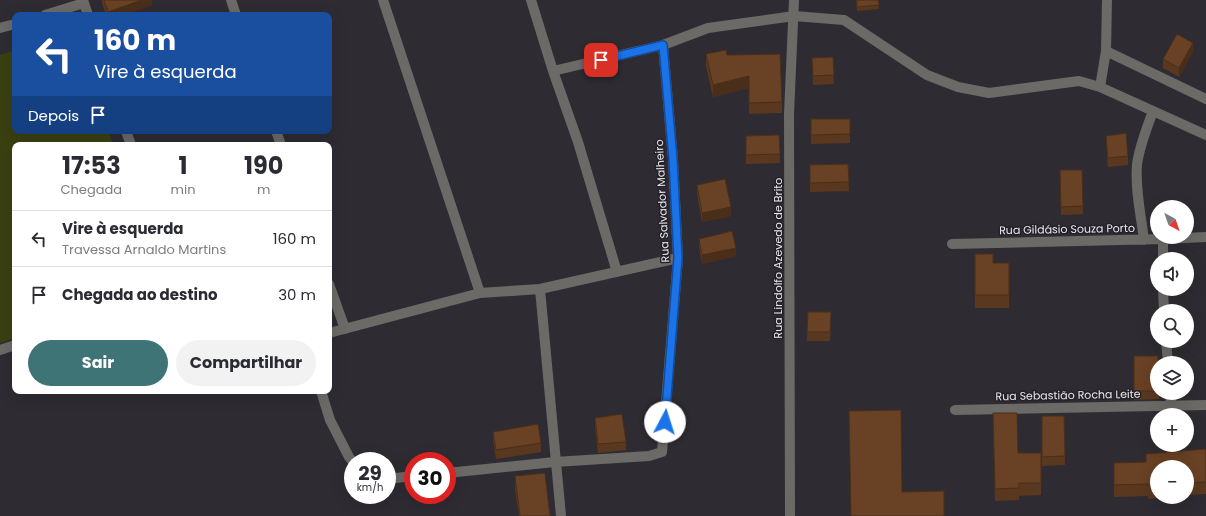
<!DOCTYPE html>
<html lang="pt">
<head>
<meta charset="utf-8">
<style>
  :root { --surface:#fff; --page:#f2f2f3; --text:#2b2b33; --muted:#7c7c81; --line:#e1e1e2; --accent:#3e7475 }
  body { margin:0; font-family:Poppins,sans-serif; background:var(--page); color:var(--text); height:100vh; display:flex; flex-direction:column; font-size:15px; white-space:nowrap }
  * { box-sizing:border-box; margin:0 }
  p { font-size:13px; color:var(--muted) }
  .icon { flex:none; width:22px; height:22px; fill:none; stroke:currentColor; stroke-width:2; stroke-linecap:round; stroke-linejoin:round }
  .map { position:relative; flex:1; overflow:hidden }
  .sheet { position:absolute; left:12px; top:142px; width:320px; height:252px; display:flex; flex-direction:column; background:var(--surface); border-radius:8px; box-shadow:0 4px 16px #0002 }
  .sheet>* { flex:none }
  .guide { position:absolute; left:12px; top:12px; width:320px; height:122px; border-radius:8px; box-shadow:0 4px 16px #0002; background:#1a4fa0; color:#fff; overflow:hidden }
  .needle { width:26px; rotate:140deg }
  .fabs { position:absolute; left:1150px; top:200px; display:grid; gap:8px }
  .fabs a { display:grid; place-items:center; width:44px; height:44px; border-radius:50%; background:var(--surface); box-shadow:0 4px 16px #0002; font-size:20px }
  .speed { position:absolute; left:344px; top:452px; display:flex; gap:8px; font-size:20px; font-weight:700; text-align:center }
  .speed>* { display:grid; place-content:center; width:52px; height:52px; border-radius:50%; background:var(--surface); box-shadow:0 4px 16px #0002; line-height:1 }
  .speed small { font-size:10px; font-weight:400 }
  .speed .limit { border:6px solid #d22; background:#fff; color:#111 }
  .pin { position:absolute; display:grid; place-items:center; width:34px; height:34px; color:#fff; margin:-17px; border-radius:8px; box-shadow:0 2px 6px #0006 }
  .me { position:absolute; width:44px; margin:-22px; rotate:5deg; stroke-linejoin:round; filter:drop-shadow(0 0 3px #0008) }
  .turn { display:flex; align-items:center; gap:14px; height:84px; padding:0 16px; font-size:18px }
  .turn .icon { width:52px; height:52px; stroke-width:2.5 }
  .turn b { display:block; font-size:28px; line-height:34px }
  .then { display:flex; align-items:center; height:38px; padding:0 16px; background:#0003; gap:8px; font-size:15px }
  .eta { display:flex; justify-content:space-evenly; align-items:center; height:68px; text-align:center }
  .eta b { font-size:24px; font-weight:700; line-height:28px }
  .primary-button { display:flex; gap:8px; margin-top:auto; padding:8px 16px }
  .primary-button a { flex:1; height:46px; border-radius:24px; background:var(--accent); color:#fff; font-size:16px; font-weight:700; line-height:46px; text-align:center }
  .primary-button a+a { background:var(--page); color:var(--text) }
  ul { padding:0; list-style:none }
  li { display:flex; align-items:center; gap:12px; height:56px; padding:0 16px; border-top:1px solid var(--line) }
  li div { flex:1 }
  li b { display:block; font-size:15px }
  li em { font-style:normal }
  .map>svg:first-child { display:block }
  .green { fill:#3b4012 }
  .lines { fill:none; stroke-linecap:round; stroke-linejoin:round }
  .minor { stroke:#6c6a67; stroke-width:10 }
  .wall { fill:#5a381f }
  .shaded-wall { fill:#4a2e19 }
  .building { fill:#694124; stroke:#4a2e19 }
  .route-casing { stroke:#114b97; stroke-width:10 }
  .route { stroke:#1a73e8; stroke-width:7 }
  .labels { text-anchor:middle; stroke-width:3; stroke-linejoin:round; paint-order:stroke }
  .street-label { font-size:11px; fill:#ebe9ed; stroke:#242228 }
</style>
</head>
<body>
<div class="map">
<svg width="1206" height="516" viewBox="0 0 1206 516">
  <rect width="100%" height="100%" fill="#2e2c32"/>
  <path class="green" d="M15,50v81h94l4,14h-98v193l-15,5v-288z"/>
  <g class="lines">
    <path class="minor" d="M83,0l5,15
      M231,0l5,15
      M383,0l97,293
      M531,0l22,71 25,71 39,130
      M45,15l39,-12
      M0,28l15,-4
      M1106,51l100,48
      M553,71l110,-26 45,-17 86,-12 50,4 83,55 31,12 31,6 90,-12 21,6 106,48
      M1100,87l6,-36 1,-51
      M126,131l5,14
      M276,131l5,14
      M1144,240c-3,-25 -9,-50 -7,-75 2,-18 10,-37 16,-54
      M952,244l211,-5 43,-2
      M1163,259v-20
      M329,284l16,45
      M540,289l21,227
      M1163,289l1,22
      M329,333l151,-40 60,-4 138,-31
      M1166,341l2,22
      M0,350l15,-5
      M321,391l9,29 19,37 4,5
      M1170,393l1,12
      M955,410l251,-5
      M447,473l108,-11 94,-6 13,-4 16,-194 -5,-99 -10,-114
      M387,479l26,-3
      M790,516l-1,-402 5,-114"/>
  </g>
  <path class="wall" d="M102,0h50v5l-28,10h-18l-4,-12z
    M856,0h22l1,9 -22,2z
    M1193,52l-14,25 -16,-9v-9z
    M706,54l21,1 55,47v11l-33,1v-26l-36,9 -7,-31z
    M833,57l1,27 -21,1 -1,-27z
    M811,119h39v24l-39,1z
    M779,135l1,28 -34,1v-28z
    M1106,136l22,20v9l-20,2 -2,-22z
    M848,164l1,27 -39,1v-27z
    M1060,170l23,36v8l-22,1z
    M697,185l34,31 -29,6 -5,-28z
    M699,239l37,17 -34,8 -3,-17z
    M975,254l18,9h16v45h-34z
    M808,312h23l-1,29h-23z
    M1134,356l23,7v30h2v6l-25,1z
    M1042,416h22l1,49 -23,1z
    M595,418l31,24v8l-28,3 -3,-26z
    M993,426l25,27h23v42l-22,1v4l-24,1z
    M493,432l48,11v9l-45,7 -3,-19z
    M1206,449v45l-19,1v-28h-30v30h11l-20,2v-3l-34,1v-34l32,-1v-8z
    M515,476l35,40h-31l-4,-27z"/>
  <path class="shaded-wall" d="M142,0h10v5l-28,10h-16v-3z
    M1193,43v9l-14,25v-9z
    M749,76v12l-36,9v-12z
    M147,131h7l-7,3z
    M731,207v9l-29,6v-9z
    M736,248v8l-34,8v-9z"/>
  <path class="building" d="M104,0h38l-34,12z
    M857,0h21l1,5 -22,2z
    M1177,34l16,9 -14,25 -16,-9z
    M726,50l1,5 53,-1 2,48 -33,1v-27l-36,9 -7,-31z
    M833,57l1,18 -21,1 -1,-18z
    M811,119h39v15l-39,1z
    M1126,133l2,23 -20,2 -2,-22z
    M779,135l1,19 -34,1v-19z
    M848,164l1,18 -39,1v-18z
    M1060,170h22l1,36 -22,1z
    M725,179l6,28 -29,6 -5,-28z
    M732,231l4,17 -34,7 -3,-16z
    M975,254h18v9h16v32h-34z
    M808,312h23l-1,20h-23z
    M1134,356h24v7h-1v28h-23z
    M901,410l1,82 42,-1v25h-93l-2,-105z
    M993,413h24l1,40h23v30h-22v5l-24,1z
    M622,414l4,28 -28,2 -3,-26z
    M1042,416h22l1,40 -23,1z
    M538,424l3,19 -45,7 -3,-18z
    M1206,449v33l-19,1v-16h-30v19h-9v-2l-34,1v-22l32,-1v-8z
    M545,473l5,43h-30l-5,-40z"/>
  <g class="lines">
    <g class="route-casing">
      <path id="route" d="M601,60l62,-15 10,114 5,99 -13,164"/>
    </g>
    <use href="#route" class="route"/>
  </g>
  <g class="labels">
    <g class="street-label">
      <text transform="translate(662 201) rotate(-93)" y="4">Rua Salvador Malheiro</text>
      <text transform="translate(1067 229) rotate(-1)" y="4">Rua Gildásio Souza Porto</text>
      <text transform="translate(778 258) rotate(-90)" y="4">Rua Lindolfo Azevedo de Brito</text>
      <text transform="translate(1068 395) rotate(-1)" y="4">Rua Sebastião Rocha Leite</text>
    </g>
  </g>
</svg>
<div class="fabs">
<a><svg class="needle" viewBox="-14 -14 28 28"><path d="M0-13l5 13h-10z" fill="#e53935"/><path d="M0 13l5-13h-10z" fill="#7c7c81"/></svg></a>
<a><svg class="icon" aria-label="sound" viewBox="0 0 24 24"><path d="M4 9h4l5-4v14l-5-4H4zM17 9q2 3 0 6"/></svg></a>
<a><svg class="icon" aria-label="search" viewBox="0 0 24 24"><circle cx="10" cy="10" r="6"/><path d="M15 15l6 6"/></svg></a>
<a><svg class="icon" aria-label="layers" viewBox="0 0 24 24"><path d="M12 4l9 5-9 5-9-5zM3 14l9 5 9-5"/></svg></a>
<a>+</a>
<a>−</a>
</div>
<div class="speed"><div>29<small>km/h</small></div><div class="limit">30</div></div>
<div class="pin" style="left:601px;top:60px;background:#d93025"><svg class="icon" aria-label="arrive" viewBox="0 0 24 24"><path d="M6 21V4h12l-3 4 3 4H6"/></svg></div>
<svg class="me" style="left:665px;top:422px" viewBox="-20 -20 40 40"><circle r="19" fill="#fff"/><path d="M0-13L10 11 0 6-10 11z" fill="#1a73e8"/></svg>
<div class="guide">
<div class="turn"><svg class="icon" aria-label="left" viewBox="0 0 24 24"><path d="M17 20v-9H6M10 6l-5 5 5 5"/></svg><div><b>160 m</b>Vire à esquerda</div></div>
<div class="then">Depois<svg class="icon" aria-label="arrive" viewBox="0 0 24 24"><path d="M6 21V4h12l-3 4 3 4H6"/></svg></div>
</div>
<section class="sheet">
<div class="eta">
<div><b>17:53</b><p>Chegada</p></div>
<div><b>1</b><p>min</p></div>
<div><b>190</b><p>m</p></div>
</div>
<ul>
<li><svg class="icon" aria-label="left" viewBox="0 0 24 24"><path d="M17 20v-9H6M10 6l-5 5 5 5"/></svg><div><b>Vire à esquerda</b><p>Travessa Arnaldo Martins</p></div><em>160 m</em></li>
<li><svg class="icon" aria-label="arrive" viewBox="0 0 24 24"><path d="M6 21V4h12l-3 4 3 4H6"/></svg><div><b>Chegada ao destino</b></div><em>30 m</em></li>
</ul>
<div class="primary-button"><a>Sair</a><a>Compartilhar</a></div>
</section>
</div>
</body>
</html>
